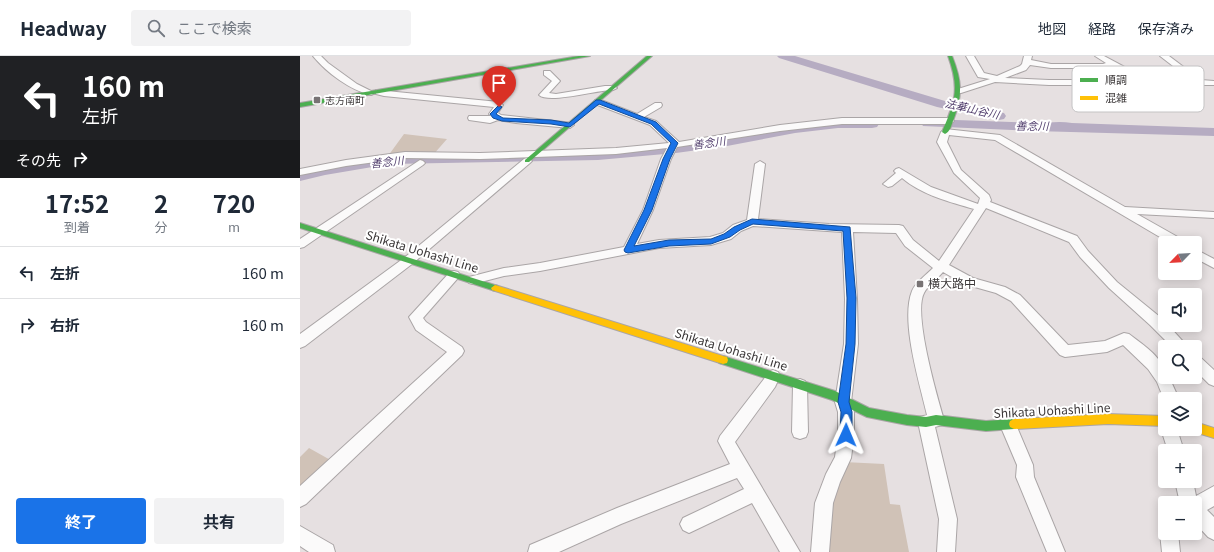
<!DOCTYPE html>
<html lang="ja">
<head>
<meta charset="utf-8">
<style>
  :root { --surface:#fff; --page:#f2f2f3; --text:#1f2937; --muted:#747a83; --line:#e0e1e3; --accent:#1a73e8 }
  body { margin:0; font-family:Georgia,"Noto Sans JP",serif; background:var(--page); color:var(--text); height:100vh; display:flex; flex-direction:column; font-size:15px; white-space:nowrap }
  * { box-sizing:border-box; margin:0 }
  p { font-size:13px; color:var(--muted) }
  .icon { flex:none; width:22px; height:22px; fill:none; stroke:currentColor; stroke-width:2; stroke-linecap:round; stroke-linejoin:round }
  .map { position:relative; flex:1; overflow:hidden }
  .sheet { display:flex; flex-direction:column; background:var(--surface); width:300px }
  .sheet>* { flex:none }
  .guide { background:#202124; color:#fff; overflow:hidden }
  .needle { width:26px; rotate:245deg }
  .tools { position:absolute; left:858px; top:180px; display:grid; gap:8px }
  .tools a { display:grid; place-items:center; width:44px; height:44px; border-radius:4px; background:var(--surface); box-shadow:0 2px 10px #0003; font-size:20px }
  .pin { position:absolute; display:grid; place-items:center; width:34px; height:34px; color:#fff; margin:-41px -17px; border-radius:50% 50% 50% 0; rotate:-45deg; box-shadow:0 0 4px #0007 }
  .pin .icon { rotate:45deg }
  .me { position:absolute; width:44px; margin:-22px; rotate:1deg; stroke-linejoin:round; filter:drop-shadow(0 0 3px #0008) }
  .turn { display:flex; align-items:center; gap:14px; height:84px; padding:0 16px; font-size:18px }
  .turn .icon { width:52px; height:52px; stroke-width:2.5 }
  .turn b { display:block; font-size:28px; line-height:34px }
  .then { display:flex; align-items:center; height:38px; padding:0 16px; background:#0003; gap:8px; font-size:15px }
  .eta { display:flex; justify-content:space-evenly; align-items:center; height:68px; text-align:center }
  .eta b { font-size:24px; font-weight:700; line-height:28px }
  .action { display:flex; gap:8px; margin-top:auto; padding:8px 16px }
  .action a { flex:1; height:46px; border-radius:4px; background:var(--accent); color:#fff; font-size:16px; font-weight:700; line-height:46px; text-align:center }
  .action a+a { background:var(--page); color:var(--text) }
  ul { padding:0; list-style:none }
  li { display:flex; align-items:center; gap:12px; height:52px; padding:0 16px; border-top:1px solid var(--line) }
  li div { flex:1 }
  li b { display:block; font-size:15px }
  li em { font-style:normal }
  header { display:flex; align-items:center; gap:24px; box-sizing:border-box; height:56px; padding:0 20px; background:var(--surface); border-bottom:1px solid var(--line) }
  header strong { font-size:19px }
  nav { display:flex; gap:22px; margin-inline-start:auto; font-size:14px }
  .search { width:280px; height:36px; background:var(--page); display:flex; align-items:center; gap:10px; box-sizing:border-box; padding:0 14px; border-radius:4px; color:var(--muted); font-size:15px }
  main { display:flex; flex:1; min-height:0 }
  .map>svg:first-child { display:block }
  .green { fill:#d0c2b7 }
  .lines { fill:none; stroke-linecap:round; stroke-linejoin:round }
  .river { fill:#b6acc2; fill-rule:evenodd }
  .street-casing { stroke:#aaa5a6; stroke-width:2 }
  .fast-casing { stroke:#aaa5a6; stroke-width:2 }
  .slow-casing { stroke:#aaa5a6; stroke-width:2 }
  .street { fill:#fbfafa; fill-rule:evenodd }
  .fast { fill:#4caf50; fill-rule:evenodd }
  .slow { fill:#ffc107; fill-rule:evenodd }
  .route { fill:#1a73e8; stroke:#114b97 }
  .poi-dot { fill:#787374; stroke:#fff; stroke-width:1.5 }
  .labels { text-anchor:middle; stroke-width:4; stroke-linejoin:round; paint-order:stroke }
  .far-poi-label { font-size:10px; fill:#3c3839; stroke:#fff; text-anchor:start }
  .far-water-label { font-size:11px; font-style:italic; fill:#54416f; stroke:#fff }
  .street-label { font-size:12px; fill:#3c3839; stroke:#fff }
  .poi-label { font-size:12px; fill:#3c3839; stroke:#fff; text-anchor:start }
  .key { fill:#fff; stroke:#c4c3c4; stroke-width:1 }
  .key-label { font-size:11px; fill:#3c3839 }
</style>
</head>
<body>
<header>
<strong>Headway</strong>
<div class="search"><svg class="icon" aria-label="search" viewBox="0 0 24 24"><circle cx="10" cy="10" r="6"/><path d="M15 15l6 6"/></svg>ここで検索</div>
<nav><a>地図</a><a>経路</a><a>保存済み</a></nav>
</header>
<main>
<section class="sheet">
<div class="guide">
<div class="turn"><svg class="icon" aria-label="left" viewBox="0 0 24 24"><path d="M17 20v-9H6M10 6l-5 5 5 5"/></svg><div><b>160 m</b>左折</div></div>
<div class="then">その先<svg class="icon" aria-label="right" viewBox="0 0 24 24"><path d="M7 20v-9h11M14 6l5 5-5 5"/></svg></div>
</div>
<div class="eta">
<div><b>17:52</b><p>到着</p></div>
<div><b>2</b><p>分</p></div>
<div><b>720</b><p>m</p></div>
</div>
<ul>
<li><svg class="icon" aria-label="left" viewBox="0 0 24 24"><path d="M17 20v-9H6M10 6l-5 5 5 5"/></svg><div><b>左折</b></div><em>160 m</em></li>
<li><svg class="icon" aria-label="right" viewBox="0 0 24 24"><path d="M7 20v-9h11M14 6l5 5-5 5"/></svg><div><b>右折</b></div><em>160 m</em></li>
</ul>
<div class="action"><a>終了</a><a>共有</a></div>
</section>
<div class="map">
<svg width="914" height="496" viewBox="0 0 914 496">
  <rect width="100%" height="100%" fill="#e6e0e1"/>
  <path class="green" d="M104,78l43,5 -14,16 -45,1z
    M9,392l25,14 -34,32v-37z
    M544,406l40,2 6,40 10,1 9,47h-88l2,-22z"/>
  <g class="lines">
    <path class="river" d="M477,0h18l150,45 59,12 2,3 -2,3 -5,1 -62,-13 -158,-49z
      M628,63l107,4c13,0 24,-2 37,0l142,5v8l-179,-5 -112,-5 -2,-3 2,-3z
      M538,64h34l5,1 2,3 -2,3 -5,1h-34l-43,5 -68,13 -51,7 -78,7 -208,4 -65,11 -25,6v-10l25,-6 65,-9 208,-4 78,-7 51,-7 68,-13z"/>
    <g class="street-casing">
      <path id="street" d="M13,0h8l7,7 29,21 18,9 -4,2c-21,-5 -44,-22 -58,-39z
        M666,0h8l10,17 13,3 23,-10 2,-2 2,-8h8l-1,4 20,4h52l3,-1 -11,-7h9l28,15 11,9h48l-31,-24h9l32,24 13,1v4h-165l-54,-3 -34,11h-3v-4l32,-10 -12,-2zM730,9l21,3h52l9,-2 21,14h-84l-44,-2 21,-8z
        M244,15h6l10,10 -11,12 7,1 49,-8h8l4,2 -4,2c-16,0 -64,14 -74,5l13,-14 -8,-6z
        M76,34l123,12 4,3 -5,8 3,2 72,8 1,2 -4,3 -54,-5 -18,-3 -8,3 -21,-3 -1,-2 1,-2h22l-2,-2 5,-7 -110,-11 -8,-2z
        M295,44h6l36,14 18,-11h6l1,2 -1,2 -17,10 12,4 23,21 101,-17 62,-7h108l4,3 -4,3h-108l-62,7 -103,16 -6,12 -18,51 -16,34 22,-4 51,-3 13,-4 10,-8 14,-5 8,-56 5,-3 5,3 -7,55 71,5 70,1 4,1 10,14 26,21 35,-52c-24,-7 -52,-14 -72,-31l-10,8 -4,1 -5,-3 13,-11 -2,-2 2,-2 3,-1 32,19 47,17 2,-6 -26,-25 -17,-31 4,-10 4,-3 55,6 125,72 89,5v6l-77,-4 46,26 2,3h-15l-175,-103 -46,-5 -2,7 14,28 28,25 2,5 -1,2 87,34 11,15 29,31 43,35 5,6v2h3l20,22h-16l-22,-22 -41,-37 -29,-31 -11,-15 -83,-34 -37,57 24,13 32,9 15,8 48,50 37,-4 19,-8 5,1c14,11 36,24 36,43h4l10,22h-14v3l-8,-20 -9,-13 -25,-24 -16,7 -42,5 -5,-2 -49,-54 -15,-8 -32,-9 -21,-12c-5,6 -15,13 -19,21 -11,20 13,103 20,127l-2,5 -7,2 22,92 -2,33h-18l2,-33 -21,-97 2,-5 7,-2c-7,-31 -27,-94 -15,-124 3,-8 14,-16 21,-23l-28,-22 -9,-13 -43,-1 4,67 1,45 -7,58 3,10v23l-3,23 -11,24 -7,21 -4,49h-18l4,-49 11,-29 9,-17 3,-22v-23l-3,-10 9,-58 1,-45 -3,-67 -89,-6 -12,5 -10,8 -20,6 -52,3 -119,23 -36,5 -31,8 -4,-1 -2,-3 2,-3 35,-9 36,-5 84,-16 19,-37 18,-51 6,-11 -51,6 -136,5 -75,-1 -59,8 -46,9v-6l46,-9 59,-8 75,1 136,-5 53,-5 -19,-18 -55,-21 -1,-2z
        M227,102l5,3 -2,2 -118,101 -107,82 -5,2v-14l104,-76 120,-99z
        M120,104l3,1 2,2 -2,2 -119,82 -4,1v-9z
        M895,193l19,10v9l-19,-10z
        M154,215l4,1 2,3 -2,3 -35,40 3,4 36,25 2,4 -2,4 -156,149 -6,3v-21l147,-134 -31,-22 -7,-13 41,-45z
        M895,299l5,2 14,13v16l-5,-2 -14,-14z
        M473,314l5,2 2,4 -5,11 -40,55 65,110h-20l-28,-49 -63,30 -6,-3 -3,-6 3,-6 61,-29 -7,-11 -116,46 -62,28h-31l2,-7 87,-37 113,-44 -12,-23 2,-5 44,-57 4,-7z
        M500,323l5,2 2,4 1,47 -2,5 -6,2 -6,-2 -2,-5 1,-47 2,-4z
        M708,362l6,2 19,45 1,12 31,75h-18l-31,-75 1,-12 -17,-40 2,-5z
        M865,367v6h12l7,22h-16l-7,-22z
        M875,425h18l3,15 18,-10v20l-7,4 7,7v23l-6,-3 -13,-14v-20h-15z
        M865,469v8h13l2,19h-18l-2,-19 3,-6z
        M0,470l33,19 2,7h-26l-9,-6z"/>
    </g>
    <g class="fast-casing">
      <path id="fast" d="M279,0h11l-290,51v-4z
        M347,0h5l-123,106h-4v-2z
        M648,0h4c10,25 11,39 1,65 -2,5 -3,11 -8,13l-3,-2c13,-31 18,-43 6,-76z
        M0,167l198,63 1,2 -4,3 -3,-1 -192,-62z
        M423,300l112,35 34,17 38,7 19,2 10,-2 50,6 28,-2 4,2 1,3 -1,3 -4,2 -28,2 -50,-6 -10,2 -19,-2 -40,-8 -35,-17 -113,-37 -1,-3 1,-3z"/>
    </g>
    <g class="slow-casing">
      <path id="slow" d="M195,229l228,71 4,1 1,3 -1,3 -4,1 -231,-74 -1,-2z
        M808,358l57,2v10l-57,-2 -94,5 -4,-2 -1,-3 1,-3 4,-2z
        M895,366l19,6v10l-23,-7 -1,-2h5z"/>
    </g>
    <use href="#street" class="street"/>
    <use href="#fast" class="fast"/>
    <use href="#slow" class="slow"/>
  </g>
  <path class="route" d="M296,44h4l56,22 22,21 -8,16 -18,51 -18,36 35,-6 42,-1 13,-5 10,-7 18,-8 98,8 6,71 -1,46 -6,58 3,10v23l-2,3 -4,2 -4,-2 -2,-3 1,-23 -3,-10 8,-58 1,-46 -4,-67 -90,-7 -13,6 -10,7 -19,7 -42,2 -41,7 -3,-1 -1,-2 20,-40 19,-51 8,-16 -20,-19 -52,-20 -29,23 -19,-3 -49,-3 -9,-3 -3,-4 9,-9 3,2 -6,7 7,4 48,2 18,3z"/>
  <g class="poi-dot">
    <rect x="13" y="40" width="8" height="8" rx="2"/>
    <rect x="616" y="224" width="8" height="8" rx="2"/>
  </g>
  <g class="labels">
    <g class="far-poi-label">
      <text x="25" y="48">志方南町</text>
    </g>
    <g class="far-water-label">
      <text transform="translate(672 53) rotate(13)" y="4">法華山谷川</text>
      <text transform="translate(732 70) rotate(1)" y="4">善念川</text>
      <text transform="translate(409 87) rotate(-8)" y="4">善念川</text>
      <text transform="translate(87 106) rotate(-6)" y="4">善念川</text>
    </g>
    <g class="street-label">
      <text transform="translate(122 196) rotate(17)" y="4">Shikata Uohashi Line</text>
      <text transform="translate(431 294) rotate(17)" y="4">Shikata Uohashi Line</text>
      <text transform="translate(752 355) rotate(-3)" y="4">Shikata Uohashi Line</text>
    </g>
    <g class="poi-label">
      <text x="628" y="232">横大路中</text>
    </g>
  </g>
  <rect x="772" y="10" width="132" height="46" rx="6" class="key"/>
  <rect x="780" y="22" width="18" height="4" fill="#4caf50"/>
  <rect x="780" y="40" width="18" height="4" fill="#ffc107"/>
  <g class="key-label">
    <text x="805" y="28">順調</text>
    <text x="805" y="46">混雑</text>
  </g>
</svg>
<div class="tools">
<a><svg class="needle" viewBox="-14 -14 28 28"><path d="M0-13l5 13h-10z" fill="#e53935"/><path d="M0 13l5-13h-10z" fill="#747a83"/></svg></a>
<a><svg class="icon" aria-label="sound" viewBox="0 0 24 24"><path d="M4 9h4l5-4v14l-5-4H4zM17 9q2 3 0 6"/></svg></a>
<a><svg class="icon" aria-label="search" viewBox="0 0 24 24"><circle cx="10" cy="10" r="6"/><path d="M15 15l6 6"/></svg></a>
<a><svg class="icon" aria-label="layers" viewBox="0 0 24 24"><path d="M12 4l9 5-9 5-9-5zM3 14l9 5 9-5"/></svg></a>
<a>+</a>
<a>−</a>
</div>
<div class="pin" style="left:199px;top:51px;background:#d93025"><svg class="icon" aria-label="arrive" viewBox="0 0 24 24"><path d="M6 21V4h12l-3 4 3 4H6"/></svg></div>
<svg class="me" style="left:546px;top:379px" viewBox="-20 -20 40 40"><path d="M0-17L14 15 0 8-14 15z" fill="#1a73e8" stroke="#fff" stroke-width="4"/></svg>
</div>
</main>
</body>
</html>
